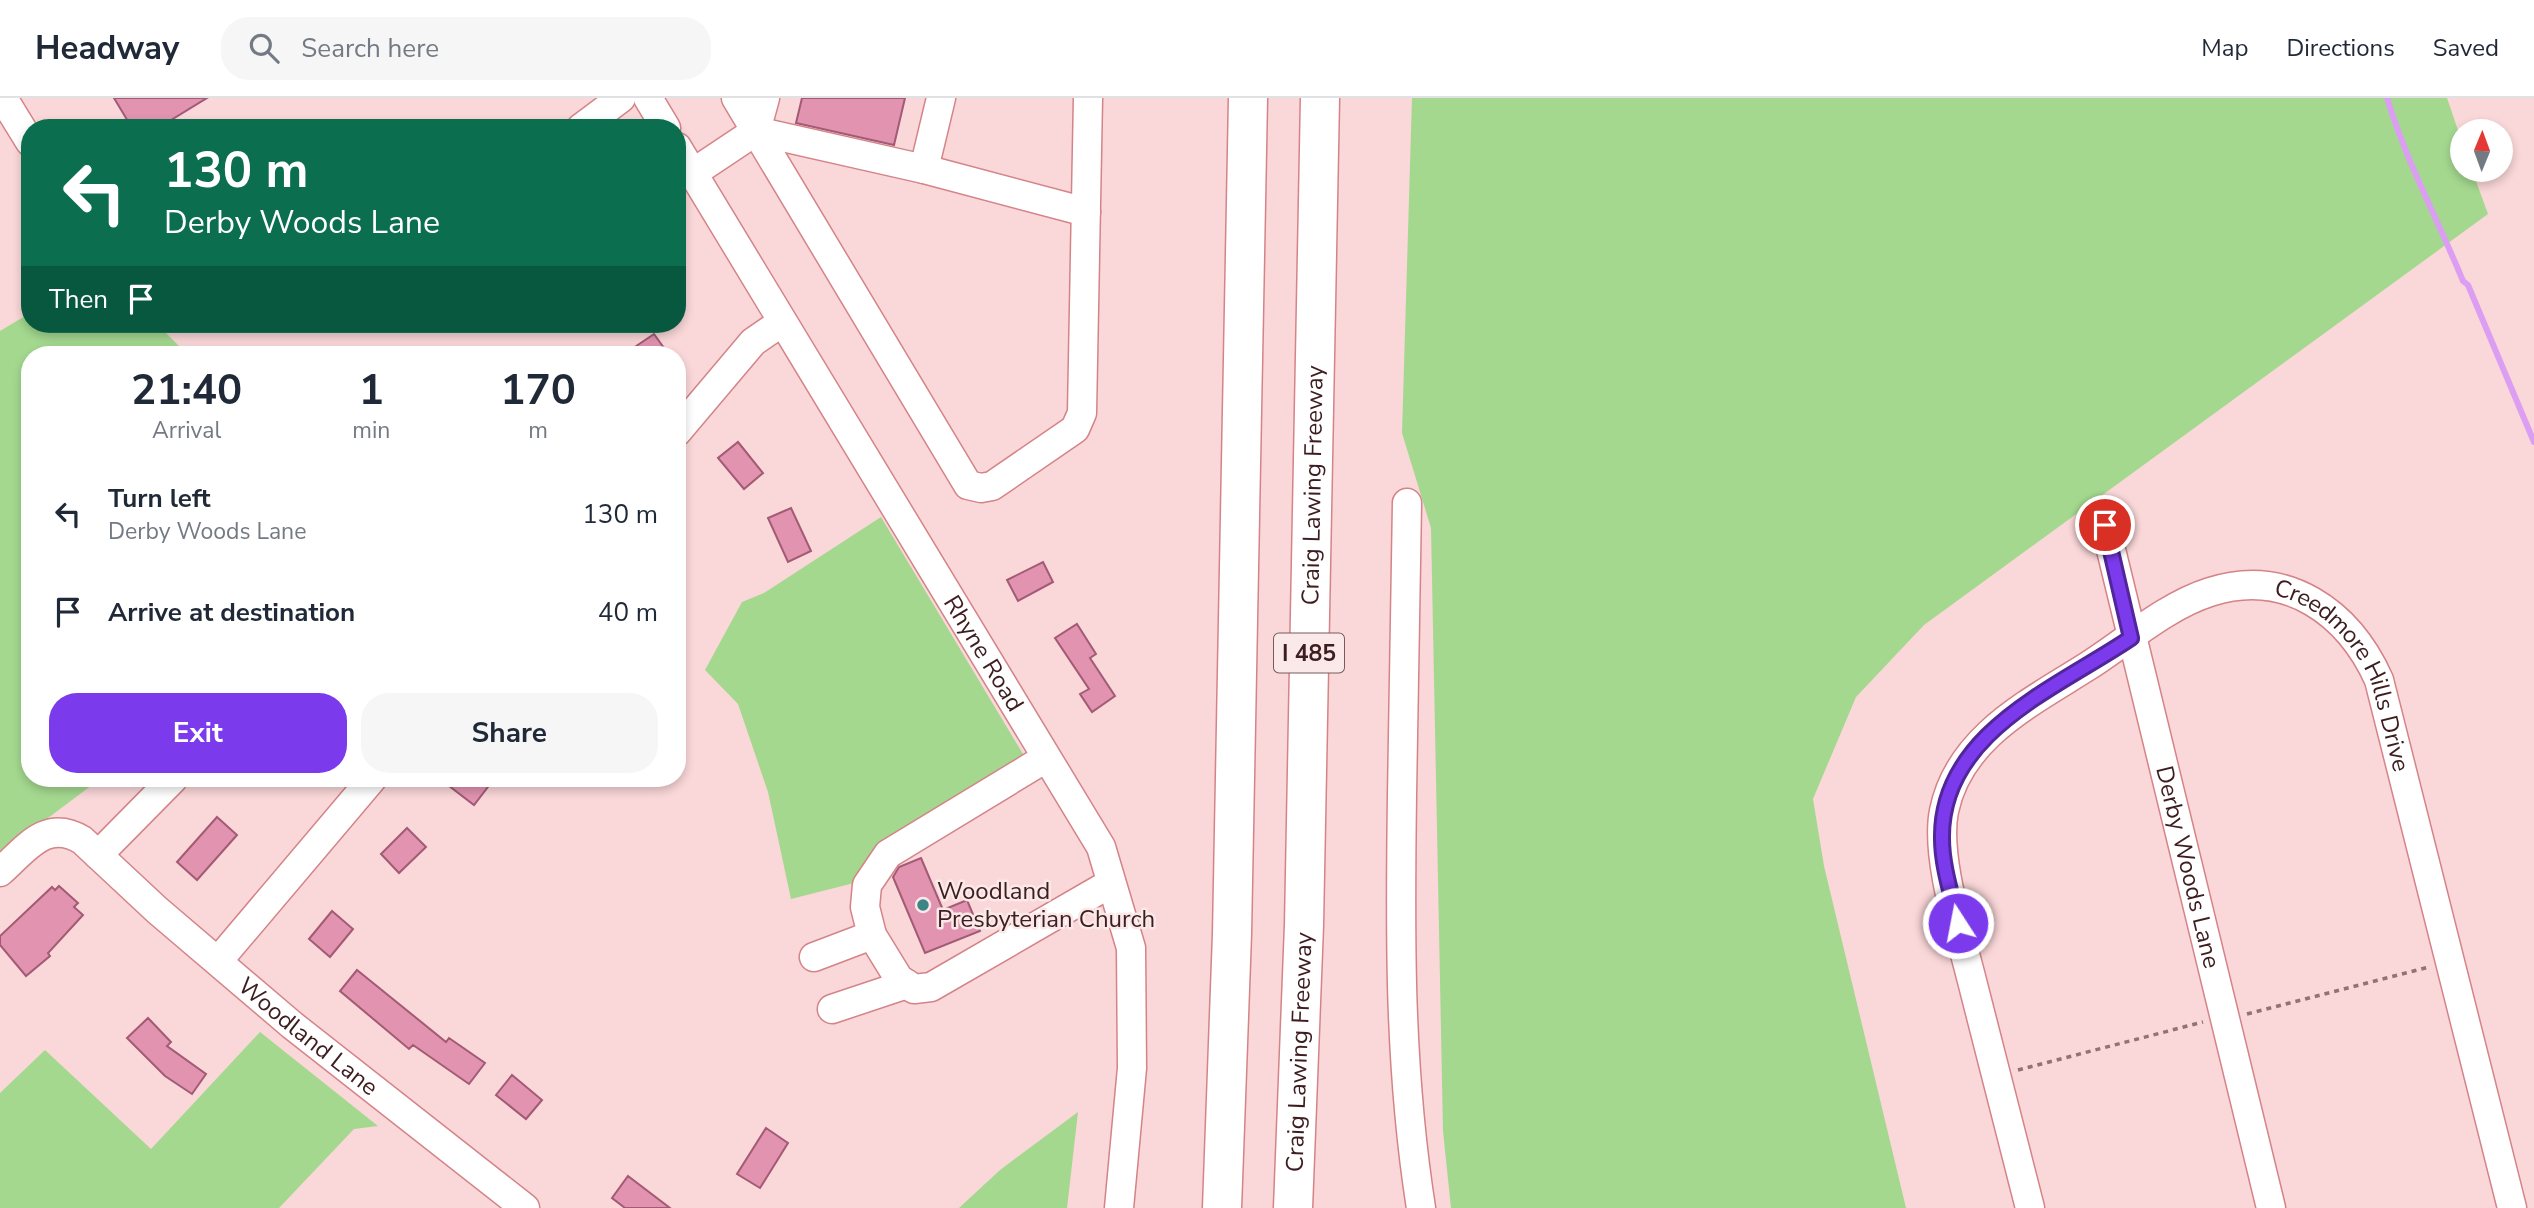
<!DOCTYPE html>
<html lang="en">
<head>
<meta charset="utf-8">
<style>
  :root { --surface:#fff; --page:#f6f6f7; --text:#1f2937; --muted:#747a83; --line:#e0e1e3; --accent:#7c3aed }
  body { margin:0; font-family:"Nunito Sans",sans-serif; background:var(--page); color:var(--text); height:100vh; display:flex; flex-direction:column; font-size:26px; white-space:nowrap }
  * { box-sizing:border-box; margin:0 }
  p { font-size:23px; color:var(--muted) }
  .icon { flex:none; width:38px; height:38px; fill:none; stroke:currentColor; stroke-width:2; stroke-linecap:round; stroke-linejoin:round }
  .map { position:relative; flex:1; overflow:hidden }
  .side { position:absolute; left:21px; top:248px; width:665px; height:441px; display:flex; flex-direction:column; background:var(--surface); border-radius:28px; box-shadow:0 4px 10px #0003 }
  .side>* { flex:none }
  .top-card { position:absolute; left:21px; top:21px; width:665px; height:214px; border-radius:28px; box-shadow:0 4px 10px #0003; background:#0b6e4f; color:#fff; overflow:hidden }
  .needle { width:46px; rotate:1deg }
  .tools { position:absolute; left:2450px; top:21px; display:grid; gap:14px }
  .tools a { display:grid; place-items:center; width:63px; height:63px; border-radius:50%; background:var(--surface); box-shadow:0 4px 10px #0003; font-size:35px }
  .pin { position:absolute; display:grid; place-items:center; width:60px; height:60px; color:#fff; margin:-30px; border:4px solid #fff; border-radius:50%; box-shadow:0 2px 7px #0007 }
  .me { position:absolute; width:77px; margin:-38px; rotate:349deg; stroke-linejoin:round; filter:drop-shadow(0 0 5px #0008) }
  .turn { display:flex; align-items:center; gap:24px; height:147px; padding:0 28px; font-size:32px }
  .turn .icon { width:91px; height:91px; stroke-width:2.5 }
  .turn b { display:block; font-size:49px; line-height:60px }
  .then { display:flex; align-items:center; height:66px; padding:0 28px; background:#0003; gap:14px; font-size:26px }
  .eta { display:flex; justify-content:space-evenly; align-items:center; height:119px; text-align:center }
  .eta b { font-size:42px; font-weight:700; line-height:49px }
  .action { display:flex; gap:14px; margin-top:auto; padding:14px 28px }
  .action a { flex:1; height:80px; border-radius:28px; background:var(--accent); color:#fff; font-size:28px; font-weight:700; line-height:80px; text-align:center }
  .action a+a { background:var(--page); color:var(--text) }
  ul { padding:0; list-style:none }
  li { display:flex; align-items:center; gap:21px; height:98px; padding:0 28px }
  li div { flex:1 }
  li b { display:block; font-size:26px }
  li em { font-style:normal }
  header { display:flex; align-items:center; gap:42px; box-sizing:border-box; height:98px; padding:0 35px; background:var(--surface); border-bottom:2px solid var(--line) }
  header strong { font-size:33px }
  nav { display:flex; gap:38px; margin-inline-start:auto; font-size:24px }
  .search { width:490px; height:63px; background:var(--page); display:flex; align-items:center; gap:18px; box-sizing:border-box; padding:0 24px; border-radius:28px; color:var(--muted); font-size:26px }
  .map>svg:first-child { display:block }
  .green { fill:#a4d88f }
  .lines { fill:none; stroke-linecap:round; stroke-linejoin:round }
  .stream { stroke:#dc9ef2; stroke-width:6 }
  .building { fill:#e193af; stroke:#a25a75; stroke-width:2 }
  .minor-casing { stroke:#d48488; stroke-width:31 }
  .highway-casing { stroke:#d48488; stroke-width:41 }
  .path { stroke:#937273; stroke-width:3.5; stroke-dasharray:5 5; stroke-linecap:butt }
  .minor { stroke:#fff; stroke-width:28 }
  .highway { stroke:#fff; stroke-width:38 }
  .route-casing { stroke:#51269a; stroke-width:18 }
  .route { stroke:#7c3aed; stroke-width:12 }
  .poi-dot { fill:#3c8486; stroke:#fbe9e9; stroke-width:2.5 }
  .labels { text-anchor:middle; stroke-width:5; stroke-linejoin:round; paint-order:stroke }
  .shield { fill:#fbe9e9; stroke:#765a5c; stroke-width:2 }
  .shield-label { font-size:23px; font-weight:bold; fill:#3d1d1f }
  .street-label { font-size:24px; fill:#3d1d1f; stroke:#fbe9e9 }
  .poi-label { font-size:24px; fill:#3d1d1f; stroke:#fbe9e9; text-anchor:start }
</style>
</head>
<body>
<header>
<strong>Headway</strong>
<div class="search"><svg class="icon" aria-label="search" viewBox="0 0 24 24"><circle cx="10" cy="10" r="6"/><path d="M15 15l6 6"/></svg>Search here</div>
<nav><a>Map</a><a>Directions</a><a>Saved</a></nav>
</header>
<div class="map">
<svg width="2534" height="1110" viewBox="0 0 2534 1110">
  <rect width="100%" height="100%" fill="#fad7d8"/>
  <path class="green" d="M1412,0h1035l15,44v28h10l16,44 -564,411 -68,72 -43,102 11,67 82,342h-455l-8,-77 -12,-603 -29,-95z
    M30,215v11h127l31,31h-158v424h70l-100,75v-523z
    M881,419l145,242 -76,51 -48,18 -24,26 -20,28 -67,17 -23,-107 -30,-88 -33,-34 37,-68 22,-9z
    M260,934l118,94 -24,3 -75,79h-279v-115l45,-43 106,99z
    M1078,1014l-11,96h-108l41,-38z"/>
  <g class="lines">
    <path class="stream" d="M2387,0c19,63 51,122 76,183l5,4 66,157"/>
  </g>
  <path class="building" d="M114,0h93l-49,30h-26z
    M802,0h103l-11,47 -98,-22z
    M654,236l15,21h-46z
    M738,344l25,31 -19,16 -26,-31z
    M791,410l20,43 -23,11 -20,-44z
    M1043,464l10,20 -35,19 -11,-21z
    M1077,526l19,30 -6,4 25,38 -23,16 -12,-18 9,-5 -34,-51z
    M440,681h54l-20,26z
    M217,719l20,18 -40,45 -20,-18z
    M407,730l19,19 -27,26 -18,-19z
    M921,760l22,52 24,-10 13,31 -55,22 -32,-76 6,-10z
    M59,788l19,17 -4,4 9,8 -35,38 2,3 -24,20 -26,-31v-9l52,-49 3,3z
    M332,813l21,18 -23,28 -21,-18z
    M357,872l89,72 3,-4 36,25 -16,21 -56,-39 -4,4 -69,-58z
    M148,920l23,24 -4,4 39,28 -14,20 -27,-18 -38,-38z
    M512,977l30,25 -16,19 -30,-24z
    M766,1030l22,15 -28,45 -23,-14z
    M628,1078l42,32h-45l-13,-10z"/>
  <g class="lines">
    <g class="minor-casing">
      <g id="minor">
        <path d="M3,0l27,44"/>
        <path d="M648,0l18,30"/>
        <path d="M736,0l232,387 13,3 11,-2 83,-57 7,-16 6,-315"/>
        <path d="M581,30l40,-30"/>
        <path d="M756,33l168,38 17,-71"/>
        <path id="s1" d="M677,49l424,700 30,101 1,120 -13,140"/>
        <path d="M924,71l162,43"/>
        <path d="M693,75l63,-42 9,-33"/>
        <path d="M677,334l76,-90 29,-20"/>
        <path d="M1407,405c-1,98 -3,195 -5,292 -2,141 -3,273 19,413"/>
        <path id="s2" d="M2105,427l166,683"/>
        <path d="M1046,660l-158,96 -21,31 -2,22 7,28 27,44 15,10 17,-2 180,-104"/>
        <path d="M98,757l75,-76"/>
        <path id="s3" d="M0,774c26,-23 46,-54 82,-32l75,70 135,115 233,183"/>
        <path d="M814,859l58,-22"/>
        <path d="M218,863l154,-182"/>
        <path d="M832,911l75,-25"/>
        <path id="s4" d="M2030,1110c-19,-77 -39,-154 -59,-231 -11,-44 -36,-121 -27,-166 15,-74 86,-108 144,-145 39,-25 78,-60 122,-74 77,-25 139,21 169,88l133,528"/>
      </g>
    </g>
    <g class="highway-casing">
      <g id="highway">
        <path d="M1222,1110l10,-274 16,-836"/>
        <path id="s5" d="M1293,1110l11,-283 16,-827"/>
      </g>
    </g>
    <path class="path" d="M2247,916l182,-47
      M2018,972l185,-48"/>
    <use href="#minor" class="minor"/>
    <use href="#highway" class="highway"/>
  </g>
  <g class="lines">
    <g class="route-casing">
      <path id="route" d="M1958,825c-6,-27 -16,-57 -16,-84 -2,-106 115,-151 189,-201l-26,-113"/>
    </g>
    <use href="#route" class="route"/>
  </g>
  <circle class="poi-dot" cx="923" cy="807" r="7"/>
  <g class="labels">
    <rect class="shield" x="1274" y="535.5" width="70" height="39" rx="5"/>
    <g class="shield-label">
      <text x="1309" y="563">I 485</text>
    </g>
    <g class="street-label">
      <text dy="8" stroke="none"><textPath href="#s5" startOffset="723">Craig Lawing Freeway</textPath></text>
      <text dy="8" stroke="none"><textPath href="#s1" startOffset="592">Rhyne Road</textPath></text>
      <text dy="8" stroke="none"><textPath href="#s4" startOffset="947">Creedmore Hills Drive</textPath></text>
      <text dy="8" stroke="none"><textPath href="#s2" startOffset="352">Derby Woods Lane</textPath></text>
      <text dy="8" stroke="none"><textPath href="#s3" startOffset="397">Woodland Lane</textPath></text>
      <text dy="8" stroke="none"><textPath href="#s5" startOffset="156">Craig Lawing Freeway</textPath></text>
    </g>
    <g class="poi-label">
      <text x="937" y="801">Woodland<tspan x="937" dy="28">Presbyterian Church</tspan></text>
    </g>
  </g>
</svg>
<div class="tools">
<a><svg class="needle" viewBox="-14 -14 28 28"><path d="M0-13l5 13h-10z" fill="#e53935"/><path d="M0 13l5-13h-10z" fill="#747a83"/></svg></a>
</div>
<div class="pin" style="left:2105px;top:427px;background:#d93025"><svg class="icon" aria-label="arrive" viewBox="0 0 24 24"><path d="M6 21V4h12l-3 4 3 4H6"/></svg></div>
<svg class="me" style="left:1958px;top:825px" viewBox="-20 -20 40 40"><circle r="17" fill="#7c3aed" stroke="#fff" stroke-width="3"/><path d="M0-11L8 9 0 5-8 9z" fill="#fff"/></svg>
<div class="top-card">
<div class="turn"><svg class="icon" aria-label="left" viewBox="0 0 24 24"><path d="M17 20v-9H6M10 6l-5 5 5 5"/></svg><div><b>130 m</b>Derby Woods Lane</div></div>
<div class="then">Then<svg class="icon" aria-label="arrive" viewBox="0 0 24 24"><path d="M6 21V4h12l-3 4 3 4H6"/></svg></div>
</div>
<section class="side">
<div class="eta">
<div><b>21:40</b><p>Arrival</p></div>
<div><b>1</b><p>min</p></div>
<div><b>170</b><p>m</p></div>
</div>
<ul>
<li><svg class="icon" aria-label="left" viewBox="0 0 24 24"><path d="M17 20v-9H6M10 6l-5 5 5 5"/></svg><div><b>Turn left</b><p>Derby Woods Lane</p></div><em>130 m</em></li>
<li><svg class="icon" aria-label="arrive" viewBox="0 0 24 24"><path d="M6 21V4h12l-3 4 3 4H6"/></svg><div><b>Arrive at destination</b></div><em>40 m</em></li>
</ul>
<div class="action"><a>Exit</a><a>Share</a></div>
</section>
</div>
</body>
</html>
